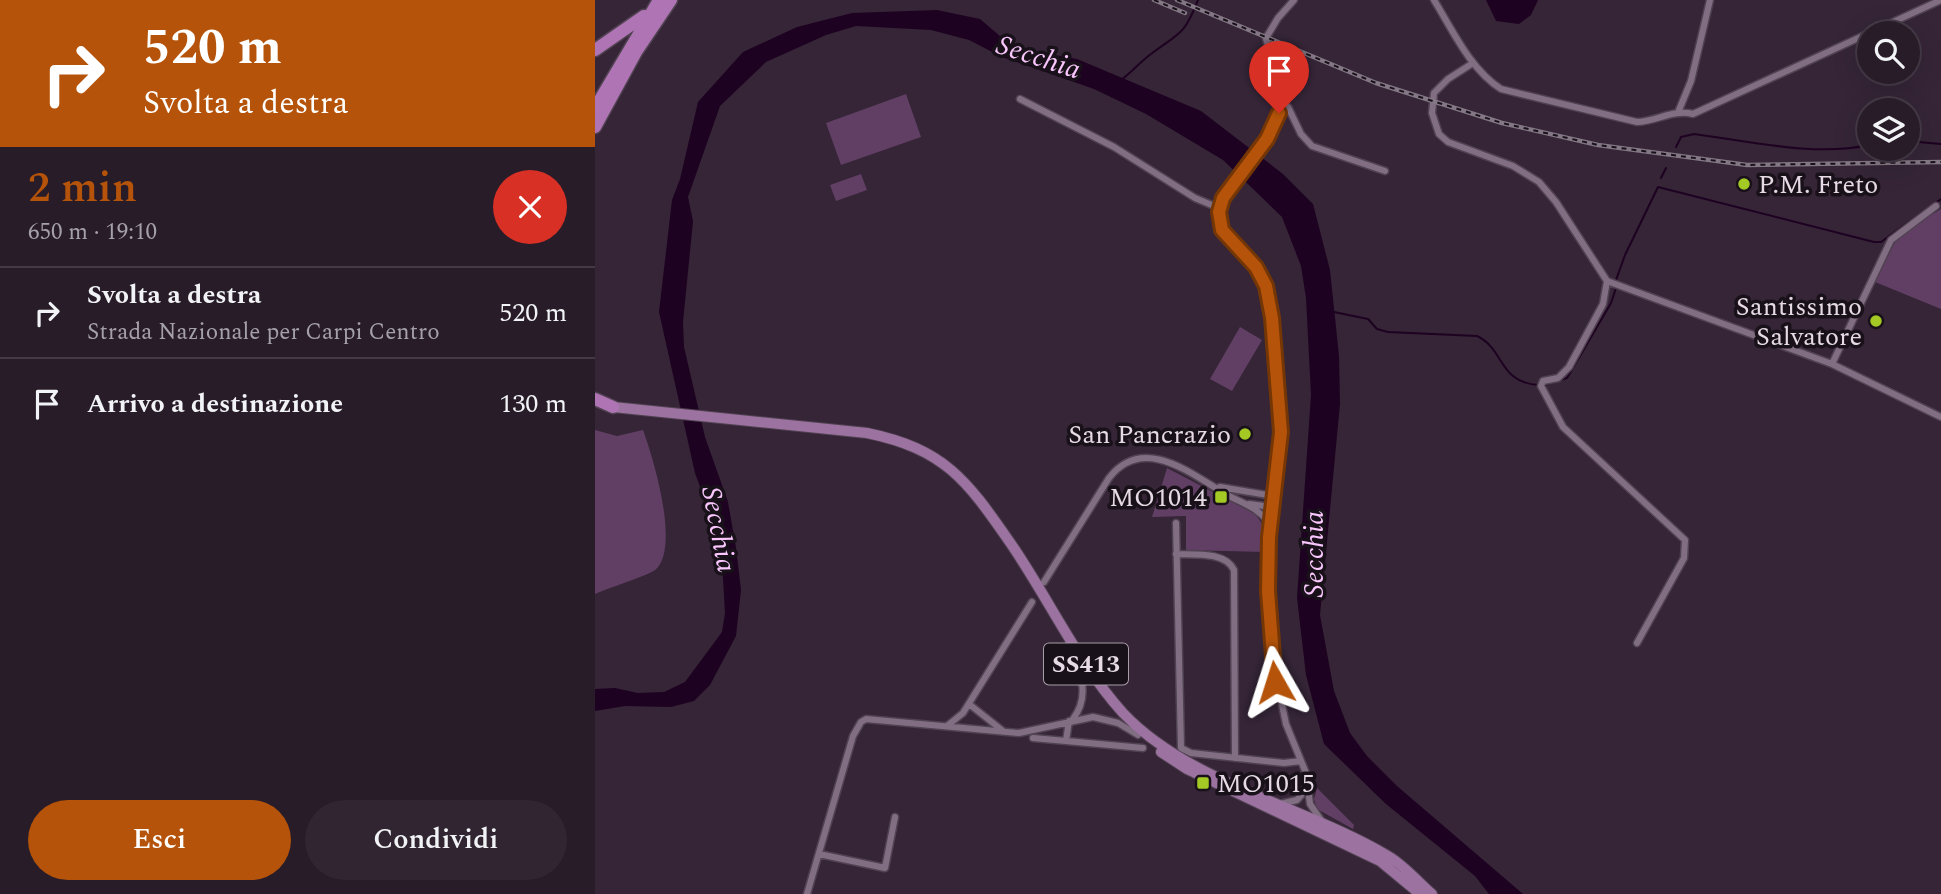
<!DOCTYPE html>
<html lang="it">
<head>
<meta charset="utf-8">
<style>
  :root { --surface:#281c29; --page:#302531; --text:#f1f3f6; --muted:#a5a1a8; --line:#443a46; --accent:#b45309 }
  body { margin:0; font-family:Spectral,serif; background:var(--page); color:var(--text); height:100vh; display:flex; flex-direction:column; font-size:26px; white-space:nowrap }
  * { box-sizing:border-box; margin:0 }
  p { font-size:23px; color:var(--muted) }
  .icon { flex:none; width:38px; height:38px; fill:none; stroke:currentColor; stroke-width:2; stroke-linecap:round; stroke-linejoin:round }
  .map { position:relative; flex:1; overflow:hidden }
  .details { display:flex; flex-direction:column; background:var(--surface); width:595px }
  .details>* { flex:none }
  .hud { background:#b45309; color:#fff; overflow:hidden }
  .buttons { position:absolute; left:1262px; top:21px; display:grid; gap:14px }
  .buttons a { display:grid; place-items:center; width:63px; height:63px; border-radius:50%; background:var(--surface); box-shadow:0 7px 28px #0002,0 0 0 2px var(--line); font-size:35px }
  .pin { position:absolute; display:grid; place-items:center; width:60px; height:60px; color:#fff; margin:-72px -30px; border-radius:50% 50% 50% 0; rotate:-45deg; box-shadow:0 0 7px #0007 }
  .pin .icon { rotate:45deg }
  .me { position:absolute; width:77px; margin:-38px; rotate:354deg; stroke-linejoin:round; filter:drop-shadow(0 0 5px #0008) }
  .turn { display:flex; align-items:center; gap:24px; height:147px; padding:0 28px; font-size:32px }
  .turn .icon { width:91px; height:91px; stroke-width:2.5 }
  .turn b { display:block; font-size:49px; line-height:60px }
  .round { display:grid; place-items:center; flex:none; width:74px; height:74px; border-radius:37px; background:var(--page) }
  .head { display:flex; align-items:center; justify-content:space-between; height:119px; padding:0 28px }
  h1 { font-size:42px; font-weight:600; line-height:52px; color:var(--accent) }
  .button { display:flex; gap:14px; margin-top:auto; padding:14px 28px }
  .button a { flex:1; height:80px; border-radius:42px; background:var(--accent); color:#fff; font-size:28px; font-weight:600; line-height:80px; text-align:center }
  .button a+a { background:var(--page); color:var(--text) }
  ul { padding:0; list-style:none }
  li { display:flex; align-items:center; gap:21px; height:91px; padding:0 28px; border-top:2px solid var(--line) }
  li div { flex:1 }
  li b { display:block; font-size:26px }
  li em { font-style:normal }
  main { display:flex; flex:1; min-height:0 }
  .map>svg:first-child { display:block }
  .green { fill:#613f64 }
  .water { fill:#1e0221 }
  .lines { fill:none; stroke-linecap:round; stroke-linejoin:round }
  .stream { stroke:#1e0221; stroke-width:2 }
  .street-casing { stroke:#514252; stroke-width:9 }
  .primary-casing { stroke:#514252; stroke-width:12 }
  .highway-casing { stroke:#514252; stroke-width:15 }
  .street { stroke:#816e83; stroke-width:6 }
  .primary { stroke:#9c72a0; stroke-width:10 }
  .highway { stroke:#ae74b3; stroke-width:12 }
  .rail-casing { stroke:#847785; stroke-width:4.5 }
  .rail { stroke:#191119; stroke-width:2; stroke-dasharray:5; stroke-linecap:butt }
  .route-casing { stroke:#753606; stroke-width:18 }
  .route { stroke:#b45309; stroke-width:12 }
  .poi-dot { fill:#a4c824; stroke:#191119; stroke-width:2.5 }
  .labels { text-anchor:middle; stroke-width:7; stroke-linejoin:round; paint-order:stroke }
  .shield { fill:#191119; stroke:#a89ea8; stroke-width:2 }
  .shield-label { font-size:24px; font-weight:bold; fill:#e5dae5 }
  .poi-label { font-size:26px; fill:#e5dae5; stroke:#191119; text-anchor:end }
  .water-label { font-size:28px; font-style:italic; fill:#f9c7fd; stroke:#191119 }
</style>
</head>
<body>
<main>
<section class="details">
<div class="hud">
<div class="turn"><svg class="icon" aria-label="right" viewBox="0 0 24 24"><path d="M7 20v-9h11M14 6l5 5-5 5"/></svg><div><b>520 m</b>Svolta a destra</div></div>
</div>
<div class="head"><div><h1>2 min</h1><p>650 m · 19:10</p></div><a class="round" style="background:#d93025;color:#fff"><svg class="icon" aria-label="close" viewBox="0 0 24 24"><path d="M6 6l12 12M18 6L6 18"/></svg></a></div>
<ul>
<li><svg class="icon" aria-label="right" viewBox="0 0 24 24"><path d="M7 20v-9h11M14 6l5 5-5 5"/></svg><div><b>Svolta a destra</b><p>Strada Nazionale per Carpi Centro</p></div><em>520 m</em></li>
<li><svg class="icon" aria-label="arrive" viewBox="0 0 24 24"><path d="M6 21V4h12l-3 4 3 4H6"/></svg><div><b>Arrivo a destinazione</b></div><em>130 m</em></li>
</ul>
<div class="button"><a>Esci</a><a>Condividi</a></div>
</section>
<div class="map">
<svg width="1346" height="894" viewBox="0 0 1346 894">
  <rect width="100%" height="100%" fill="#352537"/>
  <path class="green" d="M311,94l15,43 -80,28 -15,-42z
    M266,174l6,16 -31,11 -6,-16z
    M1346,209v100l-66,-27 24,-48z
    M645,327l22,13 -30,51 -22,-12z
    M0,430l22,6 26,-6c10,27 38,119 12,140 -6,5 -49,19 -60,24z
    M572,468l88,46 8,11 2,27 -79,-2v-34l-34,1z
    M722,788l37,37 -1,4 -36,-20 -3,-10z"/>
  <path class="water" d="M891,0h52l-7,15 -12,9 -23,-3z
    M342,10l43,9 34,29 63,11 124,52 82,63 30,30 17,66 9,86 1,48 -20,211 14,76 16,42 17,23 30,30 126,108h-34l-14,-18 -89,-72 -62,-60 -18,-69 -9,-77 14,-203 -5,-97 -5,-32 -19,-49 -59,-57 -77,-46 -52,-25 -92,-32 -33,-17 -38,-10 -75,-4 -30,9 -60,27 -46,44 -32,91 5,24 -10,101 1,25 21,90 23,65 8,46 5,42 -5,46 -26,49 -16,16 -23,6 -46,-1 -30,5v-22l20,-1 23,5 26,-1 21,-10 37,-50 3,-19 -4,-69 -26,-71 -36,-161 13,-112 8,-21 18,-77 45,-50 54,-25 55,-14z"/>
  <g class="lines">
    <path class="stream" d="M526,80c11,-8 19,-18 30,-26 29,-22 33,-18 47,-54
      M1312,141l34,3
      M1081,147l5,-10 13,-3c55,7 120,23 175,11
      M1066,178l5,-10
      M1021,280l9,-25 33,-68 216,55h7l60,-43
      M739,312l34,7 9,10 11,3 89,4c28,13 21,47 62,49
      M949,385l23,-7 44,-75 5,-15"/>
    <g class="street-casing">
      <path id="street" d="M699,0l-16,18 -12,20 13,52v23l-12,26 -44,59 -4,23 3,9 34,37 14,32 11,133 -12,105 3,119 14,68 20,49 4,31 11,16
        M839,0c19,31 36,69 67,89l136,33c20,-1 37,-13 56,-8l248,-114
        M878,63l-25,16 -14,14 -2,20 7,21 9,8 65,24 26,16 17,20 51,79 225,83 109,53
        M425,99l94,48 81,51 24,10
        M686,105l7,2 13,27 11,12 73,25
        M1084,110l12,-29 19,-81
        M1012,281l-4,23 -34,63 -11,11 -15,3 -2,5 22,41 122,113 -1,18 -47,85
        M1237,364l59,-124 45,-34
        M625,487l53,9
        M654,504l23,3
        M581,523l5,225 10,5 93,10 17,-2
        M581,554c18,1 49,-3 58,16l1,188
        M449,582l65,-104c35,-45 83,-3 120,18 16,8 29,12 40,27
        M475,649c10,24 21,46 3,70
        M374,704l34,27
        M352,726l16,-13 69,-111
        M438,738l110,10
        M471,741l3,-20
        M685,804l17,-4 11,-13
        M224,854l66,14 10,-51
        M212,894l46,-158 8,-14 5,-3 153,14 74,-16 25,6 20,12"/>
    </g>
    <g class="primary-casing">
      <path id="primary" d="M18,407l254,26c77,16 99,46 142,108 39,56 68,121 114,172 66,70 183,94 265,143 16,9 30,26 44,38
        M566,752l26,17 193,92 40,33"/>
    </g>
    <g class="highway-casing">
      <path id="highway" d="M0,50l49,-34
        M0,108l64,-108
        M0,127l41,-75 35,-52
        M0,399l18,8"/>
    </g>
    <use href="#street" class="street"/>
    <use href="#primary" class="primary"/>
    <use href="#highway" class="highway"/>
    <g class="rail-casing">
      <path id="rail" d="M559,0l31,13
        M582,0l199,83 126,40 96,22 149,20 194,-3"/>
    </g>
    <use href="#rail" class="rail"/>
  </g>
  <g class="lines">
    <g class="route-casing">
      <path id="route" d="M680,682l-7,-91 1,-54 12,-105 -9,-114 -6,-32 -10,-19 -34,-37 -3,-18 4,-14 44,-59 12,-26"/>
    </g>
    <use href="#route" class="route"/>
  </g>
  <g class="poi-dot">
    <circle cx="1149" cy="184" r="7"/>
    <circle cx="1281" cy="321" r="7"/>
    <circle cx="650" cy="434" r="7"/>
    <rect x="619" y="490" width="14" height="14" rx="3.5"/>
    <rect x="601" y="776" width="14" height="14" rx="3.5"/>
  </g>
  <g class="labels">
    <rect class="shield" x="449" y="643.5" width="84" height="41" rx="5"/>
    <g class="shield-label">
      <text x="491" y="672">SS413</text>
    </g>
    <g class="poi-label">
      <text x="1163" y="193" text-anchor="start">P.M. Freto</text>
      <text x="1267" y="315">Santissimo<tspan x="1267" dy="30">Salvatore</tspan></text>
      <text x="636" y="443">San Pancrazio</text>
      <text x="612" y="506">MO1014</text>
      <text x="622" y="792" text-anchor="start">MO1015</text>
    </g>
    <g class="water-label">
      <text transform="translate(444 56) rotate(18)" y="10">Secchia</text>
      <text transform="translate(125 529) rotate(79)" y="10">Secchia</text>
      <text transform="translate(718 554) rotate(-90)" y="10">Secchia</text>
    </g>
  </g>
</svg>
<div class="buttons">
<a><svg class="icon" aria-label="search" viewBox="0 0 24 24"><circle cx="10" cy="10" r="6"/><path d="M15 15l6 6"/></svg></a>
<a><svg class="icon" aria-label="layers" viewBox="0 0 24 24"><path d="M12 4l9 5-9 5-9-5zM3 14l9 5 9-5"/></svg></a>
</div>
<div class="pin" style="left:684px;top:113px;background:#d93025"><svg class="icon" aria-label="arrive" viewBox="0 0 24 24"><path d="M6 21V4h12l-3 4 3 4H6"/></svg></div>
<svg class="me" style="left:680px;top:682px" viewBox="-20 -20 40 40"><path d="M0-17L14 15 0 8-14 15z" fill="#b45309" stroke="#fff" stroke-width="4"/></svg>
</div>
</main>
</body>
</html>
